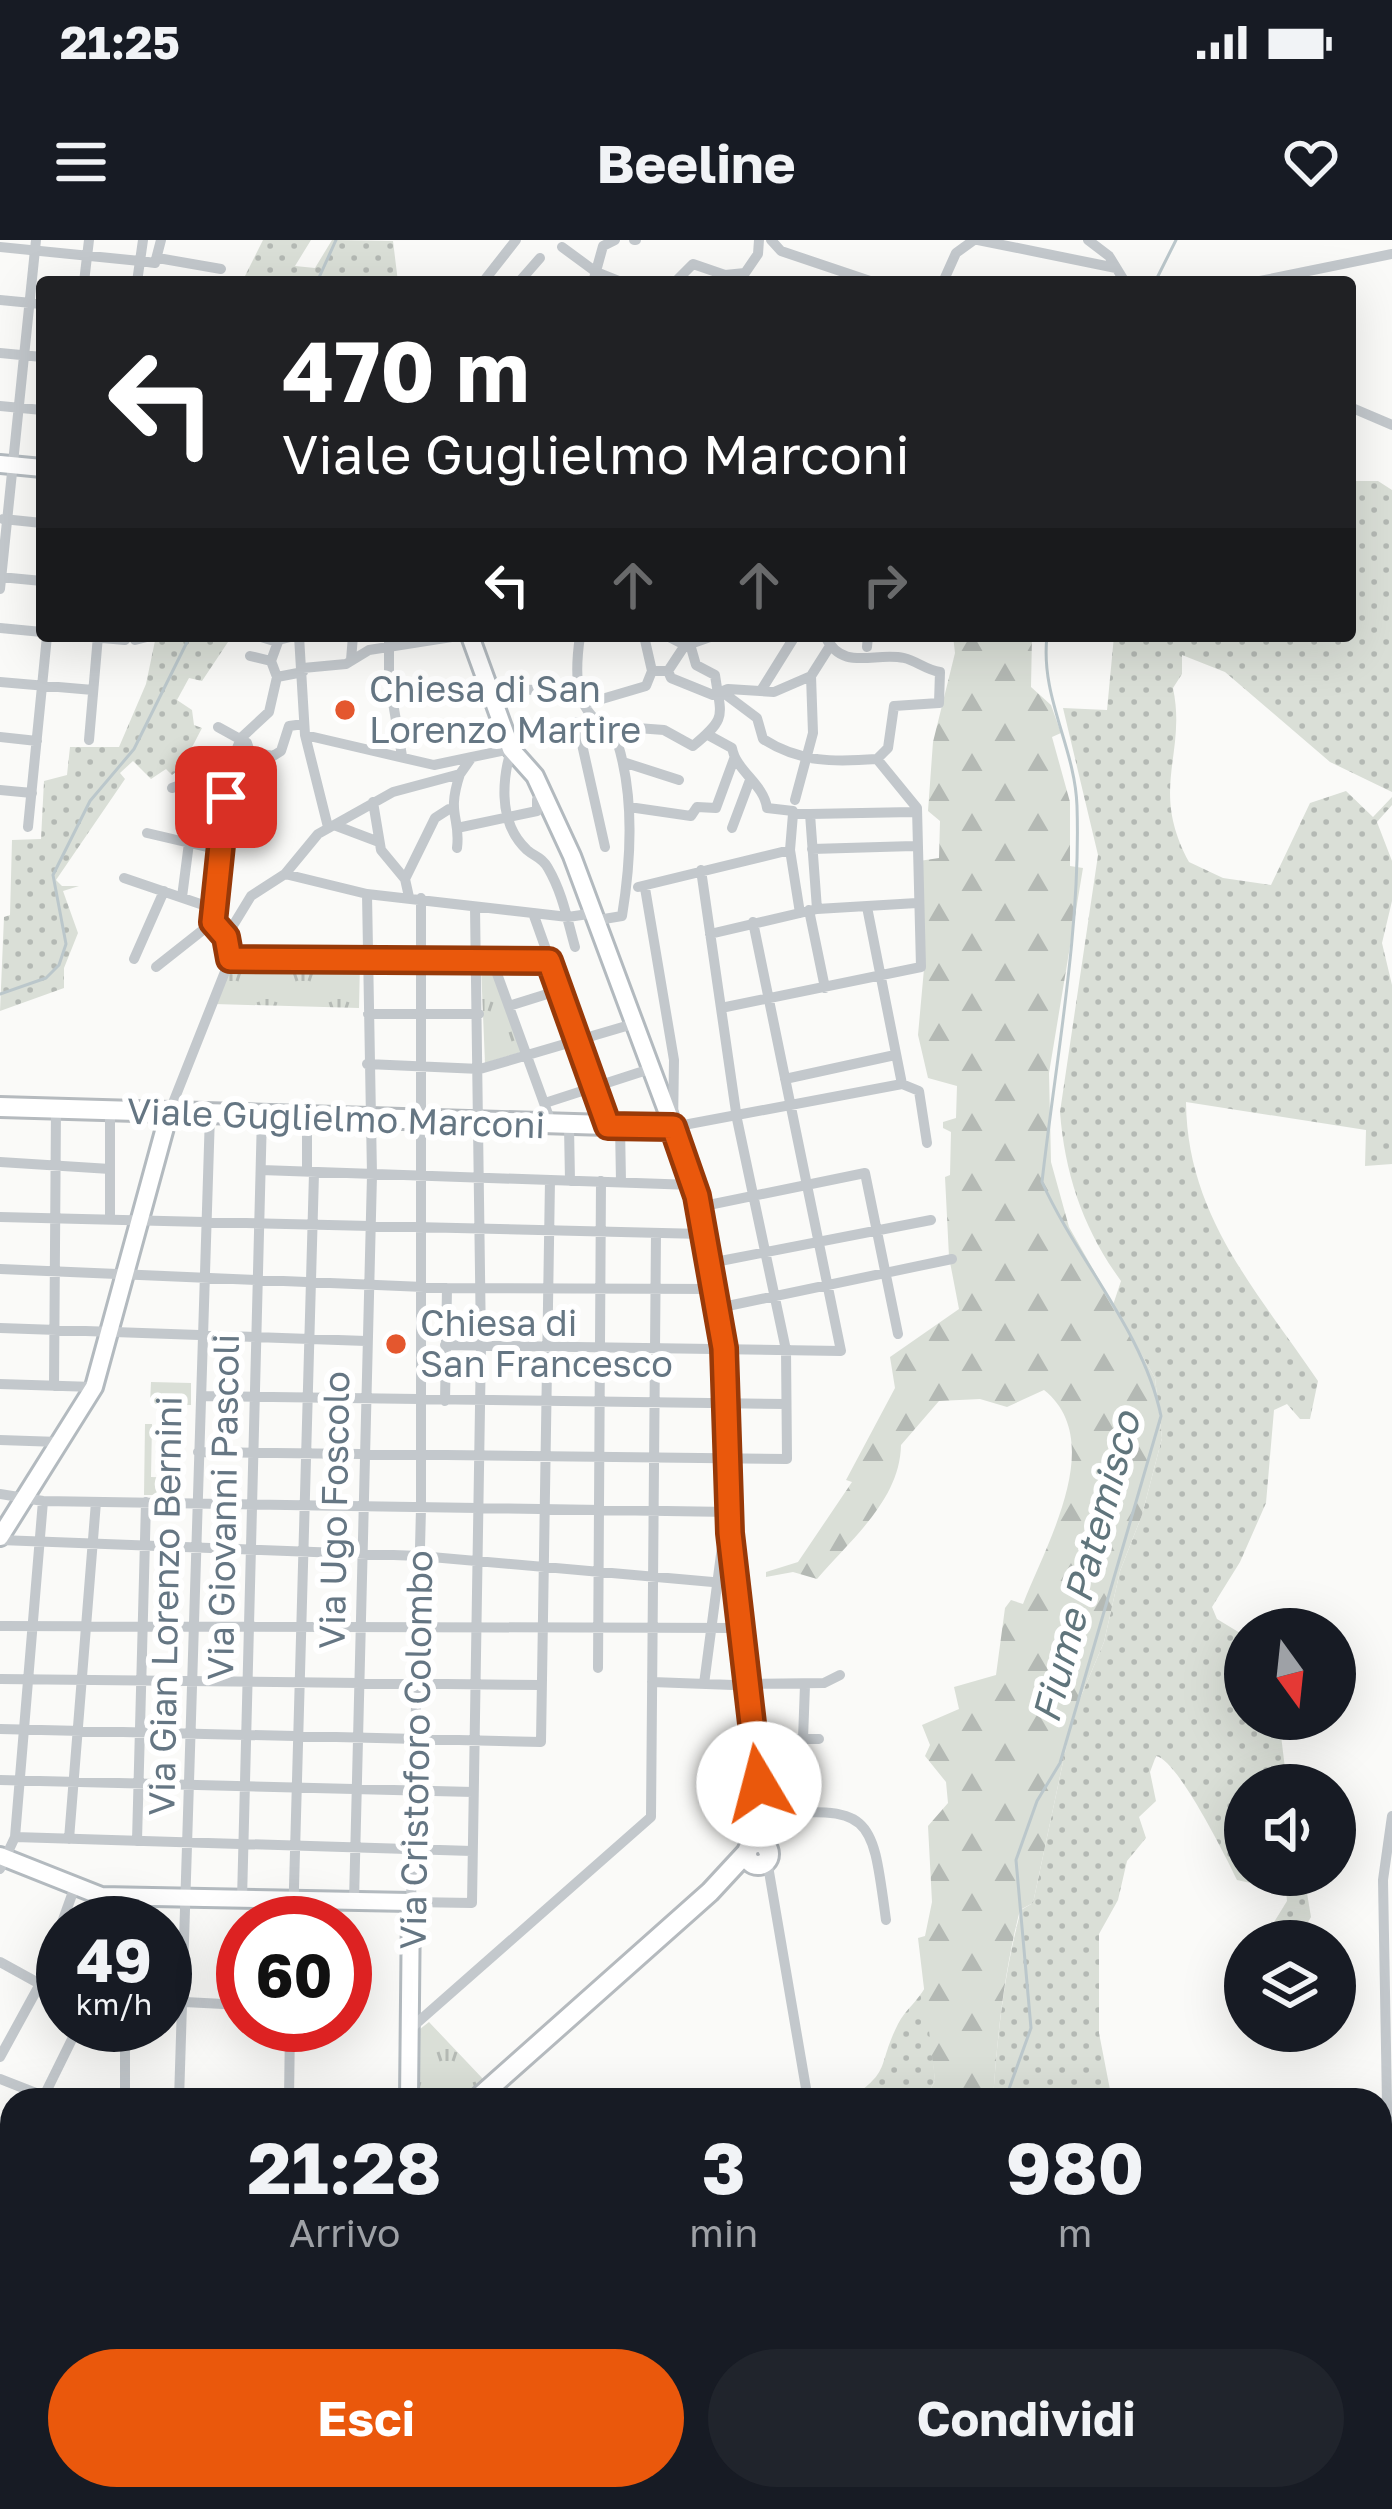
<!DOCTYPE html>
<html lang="it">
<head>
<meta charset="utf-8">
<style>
  :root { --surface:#171b24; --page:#20242c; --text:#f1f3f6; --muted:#9ea1a6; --accent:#ea580c }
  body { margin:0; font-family:"Golos Text",sans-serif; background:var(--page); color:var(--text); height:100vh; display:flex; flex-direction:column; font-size:45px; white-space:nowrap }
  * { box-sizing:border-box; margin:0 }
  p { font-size:39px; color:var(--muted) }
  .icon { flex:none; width:66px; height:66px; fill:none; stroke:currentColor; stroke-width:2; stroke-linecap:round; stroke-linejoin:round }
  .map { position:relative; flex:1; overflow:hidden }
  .side { position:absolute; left:0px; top:1848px; width:1392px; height:423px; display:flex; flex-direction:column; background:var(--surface); border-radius:36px 36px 0 0; box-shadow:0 12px 48px #0002 }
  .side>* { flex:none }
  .banner { position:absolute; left:36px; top:36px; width:1320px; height:366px; border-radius:12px; box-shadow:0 12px 48px #0002; background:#202124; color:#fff; overflow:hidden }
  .needle { width:78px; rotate:165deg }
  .tools { position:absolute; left:1224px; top:1368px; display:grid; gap:24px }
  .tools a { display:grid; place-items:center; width:132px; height:132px; border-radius:50%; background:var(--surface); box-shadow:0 12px 48px #0002; font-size:60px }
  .speed { position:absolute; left:36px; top:1656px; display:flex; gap:24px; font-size:60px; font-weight:700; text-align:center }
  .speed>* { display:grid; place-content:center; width:156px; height:156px; border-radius:50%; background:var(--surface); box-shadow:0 12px 48px #0002; line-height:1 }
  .speed small { font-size:30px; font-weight:400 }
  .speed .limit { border:18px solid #d22; background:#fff; color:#111 }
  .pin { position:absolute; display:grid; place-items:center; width:102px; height:102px; color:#fff; margin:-51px; border-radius:24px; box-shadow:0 6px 18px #0006 }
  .me { position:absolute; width:132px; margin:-66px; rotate:352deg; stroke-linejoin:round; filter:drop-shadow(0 0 9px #0008) }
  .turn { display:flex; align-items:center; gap:42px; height:252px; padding:0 48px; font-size:54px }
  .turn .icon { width:156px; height:156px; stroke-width:2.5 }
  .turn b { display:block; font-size:84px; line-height:102px }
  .lanes { display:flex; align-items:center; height:114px; padding:0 48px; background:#0003; justify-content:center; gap:60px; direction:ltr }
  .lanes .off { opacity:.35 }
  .eta { display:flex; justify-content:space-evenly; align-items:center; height:204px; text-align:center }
  .eta b { font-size:72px; font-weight:700; line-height:84px }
  .cta { display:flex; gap:24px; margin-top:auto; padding:24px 48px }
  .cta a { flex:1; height:138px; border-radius:72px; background:var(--accent); color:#fff; font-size:48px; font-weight:700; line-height:138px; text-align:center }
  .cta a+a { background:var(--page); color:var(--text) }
  .status { display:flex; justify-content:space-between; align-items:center; height:84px; padding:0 60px; background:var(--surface); direction:ltr }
  .status svg { height:33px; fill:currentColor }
  header { display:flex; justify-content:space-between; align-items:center; height:156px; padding:0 48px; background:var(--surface); font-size:54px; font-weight:700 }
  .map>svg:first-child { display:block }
  .grass { fill:url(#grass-dots) }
  .forest { fill:url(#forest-firs) }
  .park { fill:url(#park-tufts) }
  .pitch { fill:#dadfd7 }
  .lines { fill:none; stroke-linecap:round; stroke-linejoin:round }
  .stream { stroke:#bbc7cb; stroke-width:3 }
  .secondary-casing { stroke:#b3babf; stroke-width:22 }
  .primary-casing { stroke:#b5babe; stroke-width:24 }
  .street { stroke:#c3c8cc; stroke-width:10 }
  .secondary { stroke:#fff; stroke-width:16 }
  .primary { stroke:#fff; stroke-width:18 }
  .route-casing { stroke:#983908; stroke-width:30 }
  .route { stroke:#ea580c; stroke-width:21 }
  .poi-dot { fill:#e4572e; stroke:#fff; stroke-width:4.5 }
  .labels { text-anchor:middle; stroke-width:12; stroke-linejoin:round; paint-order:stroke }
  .poi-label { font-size:36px; fill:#657683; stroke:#fff; text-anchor:start }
  .street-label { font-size:36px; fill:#657683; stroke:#fff }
  .water-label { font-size:39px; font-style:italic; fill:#60757c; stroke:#fff }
</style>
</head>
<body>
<div class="status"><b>21:25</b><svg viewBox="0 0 49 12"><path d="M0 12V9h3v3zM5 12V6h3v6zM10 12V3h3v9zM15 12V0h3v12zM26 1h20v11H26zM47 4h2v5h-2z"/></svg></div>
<header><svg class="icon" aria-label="menu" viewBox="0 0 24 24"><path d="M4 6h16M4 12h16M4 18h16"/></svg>Beeline<svg class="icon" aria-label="heart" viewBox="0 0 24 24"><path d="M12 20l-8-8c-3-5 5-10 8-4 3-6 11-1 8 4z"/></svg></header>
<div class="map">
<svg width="1392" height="2269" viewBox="0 0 1392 2269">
  <defs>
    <pattern id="grass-dots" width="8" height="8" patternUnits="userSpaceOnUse" patternTransform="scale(3)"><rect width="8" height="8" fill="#dadfd7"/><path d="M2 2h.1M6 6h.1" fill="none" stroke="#b4b9b4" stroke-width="1.8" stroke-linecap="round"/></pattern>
    <pattern id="forest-firs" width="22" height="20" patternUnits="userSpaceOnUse" patternTransform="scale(3)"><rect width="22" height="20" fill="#dadfd7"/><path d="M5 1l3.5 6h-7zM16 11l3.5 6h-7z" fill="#b4b9b4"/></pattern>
    <pattern id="park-tufts" width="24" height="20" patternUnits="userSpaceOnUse" patternTransform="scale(3)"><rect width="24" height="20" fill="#dadfd7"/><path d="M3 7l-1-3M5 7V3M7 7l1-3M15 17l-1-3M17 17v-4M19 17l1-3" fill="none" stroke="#b4b9b4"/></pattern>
  </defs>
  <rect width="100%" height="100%" fill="#fafaf8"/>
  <path class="grass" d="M263,0h48l-16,26 20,2 17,-28 61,1 5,41h-156z
    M1350,241h28l14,9v302l-62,-30 -105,-90 -43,-17v19l-9,14c14,67 -24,100 16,174l34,16 48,7 39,-82 36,-12 27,26 19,-20v8l-15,17 15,39v40l-10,42 10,42v179l-27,2 1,-36 -180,-28c1,114 71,189 132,279l-8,38h-10l-13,-15 -13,6 -8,93 -26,59 -28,45 5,12 28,17v83h34l8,66h-42v90h59l7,42 -14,24h-27l-2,-9 19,-31 -1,-10 -49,-11c-12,-25 -60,-121 -81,-124l-6,16 6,29 -17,16 7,21 -19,23 -9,39 -19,34v99l13,67h-119c4,-62 11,-128 28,-190l12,-7 40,-188 31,-73 16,-71 22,-56 20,-77 -7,-60 -42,-73 8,-24c-37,-51 -56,-105 -61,-169l38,-257 -35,-147 44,2 7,-74h236z
    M156,396h76l-30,45 -13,-3 -12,22 15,10 2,15 8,3 -13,25 3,7 -20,15 -6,-6 -15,10 -18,-18 -13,12 5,6 -69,101 6,6h17l-16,5 15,42 -14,35v20l-64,23 4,-94 6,-2 2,-75 29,-1 3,-58 23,-6 3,-28h49l27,-63z
    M926,1746l9,95 -11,19h-76c45,-30 28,-32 50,-76 7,-14 20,-23 28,-38z"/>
  <path class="forest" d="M953,396h79l-1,51 20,18 10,28 -9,4 18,65v64l13,2 -34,205 2,89 18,65 86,151 7,60 -20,77 -22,56 -16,71 -31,73 -40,188 -13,7c-16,62 -23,128 -27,190h-69l11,-19 -17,-143 7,-2 7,-34 -4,-76 20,-23 -2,-21 -21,-26 5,-11 -8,-20 37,-16 -5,-22 42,-12 9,-67 6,-8 12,4c22,-58 85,-163 21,-214l-37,17 -27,-8 -41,2 -38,44c-1,55 -50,94 -84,134l-24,-7 -27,5v-5l32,-10 54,-80 -6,-2 49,-92 -5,-31 69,-48 -10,-52 -4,-80 5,-2 1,-43 -8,-4v-6l13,-4 1,-32 -29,-8 -10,-43 7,-77 -6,-97 20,-3 1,-37 -12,-10 5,-69 22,-89z"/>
  <path class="park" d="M360,722l-1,46 -145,-4 17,-41z
    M491,726l30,86 -36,11 -4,-96z
    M429,1782l55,58 -20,20h-48l4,-71z"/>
  <path class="pitch" d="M151,1142l40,1v22l-41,-1z
    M145,1184h7l-1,53 30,1 -1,17h-36z"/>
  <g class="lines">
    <path class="stream" d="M317,42l19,-42
      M1155,42l21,-42
      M0,754l46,-16 13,-13 7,-21 -13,-69 37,-74 44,-52 56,-113
      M1005,1860l26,-72 -15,-168 21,-59 23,-38 101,-347c-17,-84 -84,-156 -119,-234 14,-124 39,-252 35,-376 -2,-59 -37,-109 -30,-170
      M866,2259l1,10"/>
    <g class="secondary-casing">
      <path id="secondary" d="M0,224l42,4
        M470,396l41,113 24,27 37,80 101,271
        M0,1297l94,-150 75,-274
        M0,1616l101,40 310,6 -2,198"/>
    </g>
    <g class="primary-casing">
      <path id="primary" d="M0,867l673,20 24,69 27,152 6,185 37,316
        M747 1614a11 11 0 1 1 22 0a11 11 0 1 1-22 0Z
        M476,1860l234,-208 37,-40
        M352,2269l2,-10"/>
    </g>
    <path class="street" d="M143,0l-3,21 15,2 6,-23
      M634,0h2
      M771,0l10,11 92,31
      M978,0l138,28
      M1088,0l21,16 16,26
      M0,7l140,14 -3,21
      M562,7l34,25 25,10
      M158,18l63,11
      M84,42l5,-42
      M483,42l33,-42
      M519,42l21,-24
      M593,42l10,-36 12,-6
      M675,42l18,-18 32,11 20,-2 13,-19 1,-14
      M943,42l13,-29 18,-13
      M1255,42l137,-28
      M0,60l42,4
      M0,113l42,4
      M0,166l42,4
      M1350,167l42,18
      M3,279l39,4
      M0,337l42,4
      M0,349l36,-349
      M0,388l42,4
      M79,396l46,4
      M258,396l16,5 21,-5
      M299,396l6,99 23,92
      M389,396v43l13,77
      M580,396c-4,28 -8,68 20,87 9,6 13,6 17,18 18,56 14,120 5,175l-24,4
      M644,396l8,35
      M667,396l18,9
      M825,396c18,37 50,15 79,22 13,3 22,12 36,14l-1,31 -45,3 -6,42 -11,11
      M135,400l16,-4
      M867,407l1,-11
      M250,416l21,5
      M351,420l2,-24
      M303,428l43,-4 23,-14 89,-14
      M668,431l3,7 42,17 15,-6 46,3 37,-16
      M277,437l-6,-16 8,-22
      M0,442l93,8
      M762,449l33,-53
      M721,451l36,27 6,21c37,24 72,23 114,20
      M393,461l97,-13 89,4
      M585,464l61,-18 6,-15h16l23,-35
      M577,482l28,125
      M610,486l54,4 29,16c35,-29 28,-29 22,-71l-19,-10 -6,-21 23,-8
      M710,496l22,12c4,23 32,36 35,60l26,3
      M0,497l37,4
      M89,500l9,-104
      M251,512l22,4 8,-5 8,-25 15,-2
      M472,517l39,-8
      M623,522l56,18
      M172,548l27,-10 21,-25 13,1
      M0,550l32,3
      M795,560l18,-67 -2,-57 19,-30
      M373,562l8,48 24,29 4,18
      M629,567l62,9 6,-9 19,1 18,-49
      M810,574l103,-2
      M334,585l45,17
      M28,587l19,-191
      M457,588l80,-17v-11l8,-3
      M732,588l18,-48
      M147,593l77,18
      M199,605l8,-41c29,-7 53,-26 40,-61l-29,-16
      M457,608c4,-31 -11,-32 3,-74
      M812,609l102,-3
      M285,634l82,20 201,23 27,-4
      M124,638l91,31
      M405,639l30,-61 14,-9
      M638,647l152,-37
      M645,648l29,172 -1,67 229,-43
      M182,657l7,-54
      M421,658v610l-10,394 61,1 9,-558 -6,-438
      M867,667l35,177
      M809,670l16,78
      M533,673l76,213
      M800,673l-10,-63 3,-36h17l7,95
      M710,694l107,-25 100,-6
      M226,697l25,-41 34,-22 33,-40 75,-42 67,-18 12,-17 -38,8 -129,-30
      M226,697l-13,-15 11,-71 2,-75 15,-38 28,-26 8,-35 26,-5
      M575,707c-8,-28 -12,-53 -27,-79 -6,-11 -13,-11 -21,-18 -31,-29 -25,-76 -12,-113l81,-18
      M134,719l30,-68
      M230,719l319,2
      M492,720l60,165
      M156,727l57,-45
      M509,766l51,-16
      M721,768l200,-41 -4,-159 -40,-49
      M368,774h111
      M367,824l113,5 153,-45
      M785,839l110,-24
      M902,844l17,7 8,52
      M545,863l105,-34
      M169,873l61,-154 -4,-22
      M569,886l1,55
      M620,886l1,56
      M0,922l110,7
      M261,930l432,15
      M307,932v-55
      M699,967l166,-34 33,161
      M0,977l703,17
      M110,980v-110
      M710,1023l221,-43
      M0,1029l447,19 268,1
      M718,1068l234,-49
      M0,1088l366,13
      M445,1105l396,6 -88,-429
      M0,1144l94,3
      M54,1146l2,-278
      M201,1156l585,8
      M445,1161l2,-113
      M0,1200l59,2
      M198,1212l589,7 -1,-109 -49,-231 -36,-249
      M0,1254l43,7 687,11
      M0,1300l420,16 315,28
      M0,1386l739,2
      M598,1428l3,-487
      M0,1439l541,6
      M652,1442l81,3
      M704,1444l18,-137 7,-12
      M746,1444l78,-1 16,-8
      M0,1489l541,13 9,-562
      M753,1499h66
      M803,1499l2,-54
      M0,1540l473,12
      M763,1576c111,-12 109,1 123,104
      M15,1597l457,14
      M69,1599l27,-337
      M137,1601l9,-339
      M767,1620l41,240
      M0,1629l15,-32 28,-336
      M242,1660l20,-785
      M354,1661l18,-726 -5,-281
      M293,1683l21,-750
      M0,1722l40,22 23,5
      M165,1761l78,4
      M410,1789l241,-212 5,-584
      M0,1817l40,-73 34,-95
      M0,1839l46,18 79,3v-75
      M42,1860l37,-75
      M179,1860l31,-986
      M289,1860l1,-75
      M0,1946l12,-25
      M0,1951l12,2
      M1380,2021l8,-102 -5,-279 9,-64
      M1380,2087v40
      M1334,2259l1,10
      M779,2269v-10"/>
    <use href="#secondary" class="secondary"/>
    <use href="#primary" class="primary"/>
  </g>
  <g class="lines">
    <g class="route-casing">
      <path id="route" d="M226,557l-13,125 13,15 4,22 319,2 59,165 65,1 24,69 27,152 6,185 29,251"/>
    </g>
    <use href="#route" class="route"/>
  </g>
  <g class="poi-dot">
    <circle cx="345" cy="470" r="12"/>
    <circle cx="396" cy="1104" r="12"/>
  </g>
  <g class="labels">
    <g class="poi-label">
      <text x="369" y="462">Chiesa di San<tspan x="369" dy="41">Lorenzo Martire</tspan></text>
      <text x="420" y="1096">Chiesa di<tspan x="420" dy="41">San Francesco</tspan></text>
    </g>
    <g class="street-label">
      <text transform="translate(336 878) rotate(2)" y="13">Viale Guglielmo Marconi</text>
      <text transform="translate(223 1267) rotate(-89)" y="13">Via Giovanni Pascoli</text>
      <text transform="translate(334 1270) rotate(-89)" y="13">Via Ugo Foscolo</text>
      <text transform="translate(165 1366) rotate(-89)" y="13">Via Gian Lorenzo Bernini</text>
      <text transform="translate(416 1510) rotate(-89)" y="13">Via Cristoforo Colombo</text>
    </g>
    <g class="water-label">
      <text transform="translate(1086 1327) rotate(-75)" y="14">Fiume Patemisco</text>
    </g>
  </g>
</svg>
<div class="tools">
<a><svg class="needle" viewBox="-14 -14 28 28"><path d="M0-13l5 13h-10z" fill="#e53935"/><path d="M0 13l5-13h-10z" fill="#9ea1a6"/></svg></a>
<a><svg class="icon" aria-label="sound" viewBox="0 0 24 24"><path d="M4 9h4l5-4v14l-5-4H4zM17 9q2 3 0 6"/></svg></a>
<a><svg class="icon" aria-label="layers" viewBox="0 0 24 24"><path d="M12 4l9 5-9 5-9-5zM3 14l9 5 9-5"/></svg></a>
</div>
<div class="speed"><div>49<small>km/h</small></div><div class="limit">60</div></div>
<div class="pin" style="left:226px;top:557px;background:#d93025"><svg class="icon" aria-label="arrive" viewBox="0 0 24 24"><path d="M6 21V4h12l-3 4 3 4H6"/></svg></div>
<svg class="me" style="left:759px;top:1544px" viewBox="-20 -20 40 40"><circle r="19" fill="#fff"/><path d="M0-13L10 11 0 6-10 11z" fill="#ea580c"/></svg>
<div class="banner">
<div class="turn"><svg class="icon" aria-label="left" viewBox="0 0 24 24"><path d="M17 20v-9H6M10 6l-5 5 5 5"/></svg><div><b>470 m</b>Viale Guglielmo Marconi</div></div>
<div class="lanes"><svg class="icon" aria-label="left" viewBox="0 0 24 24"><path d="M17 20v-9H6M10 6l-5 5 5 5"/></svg><svg class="icon off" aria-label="ahead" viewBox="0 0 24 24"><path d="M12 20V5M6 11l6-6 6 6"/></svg><svg class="icon off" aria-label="ahead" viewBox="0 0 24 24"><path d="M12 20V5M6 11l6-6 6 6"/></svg><svg class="icon off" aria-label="right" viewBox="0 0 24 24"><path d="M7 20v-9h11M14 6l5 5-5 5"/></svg></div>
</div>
<section class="side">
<div class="eta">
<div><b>21:28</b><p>Arrivo</p></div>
<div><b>3</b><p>min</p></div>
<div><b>980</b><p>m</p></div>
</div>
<div class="cta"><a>Esci</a><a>Condividi</a></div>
</section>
</div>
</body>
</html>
